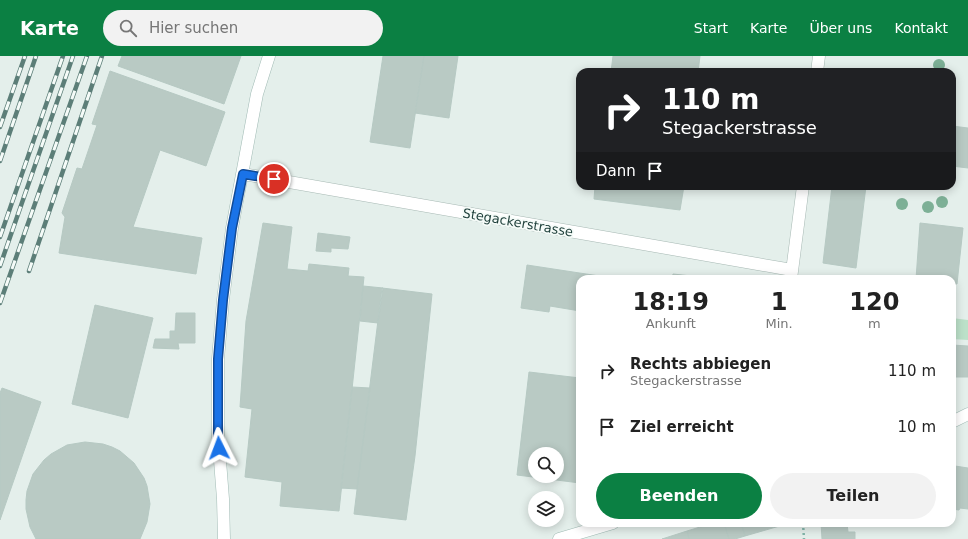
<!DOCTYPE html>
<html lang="de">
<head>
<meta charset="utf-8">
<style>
  :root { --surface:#fff; --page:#f2f2f2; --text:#222; --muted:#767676; --accent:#0b8043 }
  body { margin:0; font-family:"DejaVu Sans",sans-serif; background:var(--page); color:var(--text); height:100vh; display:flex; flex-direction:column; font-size:15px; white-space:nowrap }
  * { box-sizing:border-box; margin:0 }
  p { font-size:13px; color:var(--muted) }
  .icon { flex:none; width:22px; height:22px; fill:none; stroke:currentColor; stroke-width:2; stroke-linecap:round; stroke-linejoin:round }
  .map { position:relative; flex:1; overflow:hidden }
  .details { position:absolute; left:576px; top:219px; width:380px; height:252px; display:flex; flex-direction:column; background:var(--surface); border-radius:12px; box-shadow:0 2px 10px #0003 }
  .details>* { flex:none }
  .hud { position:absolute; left:576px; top:12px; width:380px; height:122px; border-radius:12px; box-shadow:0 2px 10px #0003; background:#202124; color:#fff; overflow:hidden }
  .controls { position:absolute; left:528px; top:391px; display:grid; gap:8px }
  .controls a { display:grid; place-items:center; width:36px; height:36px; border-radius:50%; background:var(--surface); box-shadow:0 2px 10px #0003; font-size:20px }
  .pin { position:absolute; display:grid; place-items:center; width:34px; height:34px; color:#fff; margin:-17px; border:2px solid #fff; border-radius:50%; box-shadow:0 1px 4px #0007 }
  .me { position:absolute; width:44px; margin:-22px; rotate:357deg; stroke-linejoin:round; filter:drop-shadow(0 0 3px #0008) }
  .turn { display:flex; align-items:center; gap:14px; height:84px; padding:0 20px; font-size:18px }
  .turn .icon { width:52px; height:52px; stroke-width:2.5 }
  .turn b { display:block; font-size:28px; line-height:34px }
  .then { display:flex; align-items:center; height:38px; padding:0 20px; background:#0003; gap:8px; font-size:15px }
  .eta { display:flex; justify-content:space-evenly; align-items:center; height:68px; text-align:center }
  .eta b { font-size:24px; font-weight:800; line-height:28px }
  .cta { display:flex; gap:8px; margin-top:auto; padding:8px 20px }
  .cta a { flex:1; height:46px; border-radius:24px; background:var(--accent); color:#fff; font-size:16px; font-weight:800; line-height:46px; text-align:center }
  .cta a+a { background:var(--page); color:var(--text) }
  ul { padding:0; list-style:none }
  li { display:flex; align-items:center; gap:12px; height:56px; padding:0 20px }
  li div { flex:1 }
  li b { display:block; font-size:15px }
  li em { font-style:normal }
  header { display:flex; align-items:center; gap:24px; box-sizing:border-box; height:56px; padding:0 20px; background:var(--accent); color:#fff }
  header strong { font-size:19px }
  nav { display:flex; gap:22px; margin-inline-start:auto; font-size:14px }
  .search { width:280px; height:36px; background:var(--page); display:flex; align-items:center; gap:10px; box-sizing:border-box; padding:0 14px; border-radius:22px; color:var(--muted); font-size:15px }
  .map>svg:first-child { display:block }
  .green { fill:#bce1c9 }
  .building { fill:#b9cac4; stroke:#b6c9c3; fill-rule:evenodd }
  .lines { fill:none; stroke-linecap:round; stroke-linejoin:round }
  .street-casing { stroke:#a6b8b3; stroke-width:13 }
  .secondary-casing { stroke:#a1bbb5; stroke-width:13 }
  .path { stroke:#82b5aa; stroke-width:2.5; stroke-dasharray:2 3; stroke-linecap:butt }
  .street { stroke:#fff; stroke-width:12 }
  .secondary { stroke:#fff; stroke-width:12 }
  .rail-casing { stroke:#5c7e78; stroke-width:4.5 }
  .rail { stroke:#f5fbf8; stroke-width:3; stroke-dasharray:9; stroke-linecap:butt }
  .tree { fill:#7db096 }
  .route-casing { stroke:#114b97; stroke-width:10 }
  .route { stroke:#1a73e8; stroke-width:7 }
  .labels { text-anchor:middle; stroke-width:3.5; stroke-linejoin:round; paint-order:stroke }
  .street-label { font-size:13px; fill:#21423d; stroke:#f5fbf8 }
</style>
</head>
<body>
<header>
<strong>Karte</strong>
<div class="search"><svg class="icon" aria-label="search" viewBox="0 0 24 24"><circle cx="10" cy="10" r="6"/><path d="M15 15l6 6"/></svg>Hier suchen</div>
<nav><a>Start</a><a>Karte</a><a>Über uns</a><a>Kontakt</a></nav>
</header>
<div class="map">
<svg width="968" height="483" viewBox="0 0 968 483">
  <rect width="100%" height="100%" fill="#e4efeb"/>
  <path class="green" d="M952,262l16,2v20l-16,-1z"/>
  <path class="building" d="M122,0h119l-17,48 -106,-38z
    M383,0h41l-14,92 -40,-6z
    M424,0h34l-9,62 -34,-5z
    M613,0h87l-2,16h-87z
    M110,15l115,41 -19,54 -46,-16 -27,77 69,11 -6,36 -137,-21 6,-36 -3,-4 15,-45 5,1 15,-44 -5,-1z
    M952,70l16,2v40l-16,-2z
    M595,130h89l-4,24 -86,-11z
    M832,130h34l-10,82 -33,-5z
    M263,167l29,4 -5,42 21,2 1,-7 40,4 -1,8 16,1 -25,234 -59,-5 2,-24 -37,-5 7,-68 -12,-2 6,-86z
    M920,167l43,5 -6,56h-5v-5h-36z
    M318,177l32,4 -2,12 -17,-1v4l-15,-1z
    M527,209l92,14h-39v32l-30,-5 -1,6 -28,-4z
    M673,218l37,4v1h-38z
    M363,230l20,2 -5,35 -18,-2z
    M382,232l50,6 -17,162 -9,64 -52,-6z
    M95,249l58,13 -25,100 -56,-14z
    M176,257h19v30h-17l1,6 -26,-1 2,-9h15v-8h5z
    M952,289l16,1v31h-16z
    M529,316l51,6v105l-63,-8zM535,398h22v22h-22z
    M352,331l18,1 -13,101 -16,-1z
    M2,332l39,14 -41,118v-127z
    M85,386l18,2 9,3 8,4 14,12 10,15 3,8 3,18 -3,18 -7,17h-104l-6,-12 -4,-18v-9l1,-9 6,-17 11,-14 7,-6 16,-9z
    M955,410l13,2v41l-8,-1 -1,2 -7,-1v-41h3z
    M713,467h11l5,16h-40l-2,-8z
    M724,467h17l4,13 -10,3h-6z
    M741,467h41l1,2 -38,11z
    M821,467h26l1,9h7v7h-33z
    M687,475l2,8h-27z"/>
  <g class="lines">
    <g class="street-casing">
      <path id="street" d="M817,16l2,-16
        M243,118l549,96
        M791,223l12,-93"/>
    </g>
    <g class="secondary-casing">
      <path id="secondary" d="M952,366l16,-8
        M224,483l-1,-40 -5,-64v-76l5,-59 9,-72 25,-134 12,-38
        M559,483l54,-16"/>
    </g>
    <path class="path" d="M803,467l1,16"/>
    <use href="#street" class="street"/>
    <use href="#secondary" class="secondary"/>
    <g class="rail-casing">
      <path id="rail" d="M0,71l25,-71
        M0,105l36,-105
        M0,181l63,-181
        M0,210l73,-210
        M29,215l73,-215
        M0,247l87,-247"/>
    </g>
    <use href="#rail" class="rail"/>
  </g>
  <g class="tree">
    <circle cx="939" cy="9" r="6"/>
    <circle cx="942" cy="146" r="6"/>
    <circle cx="902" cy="148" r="6"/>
    <circle cx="928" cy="151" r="6"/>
  </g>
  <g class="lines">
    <g class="route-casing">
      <path id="route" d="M219,392l-1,-13v-76l5,-59 9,-72 11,-54 31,5"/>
    </g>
    <use href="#route" class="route"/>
  </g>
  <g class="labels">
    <g class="street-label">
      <text transform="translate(518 166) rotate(10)" y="5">Stegackerstrasse</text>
    </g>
  </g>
</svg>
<div class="controls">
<a><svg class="icon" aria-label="search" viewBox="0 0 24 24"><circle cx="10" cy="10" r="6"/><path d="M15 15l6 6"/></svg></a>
<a><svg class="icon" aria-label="layers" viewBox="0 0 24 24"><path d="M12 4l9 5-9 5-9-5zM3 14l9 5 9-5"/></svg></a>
</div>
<div class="pin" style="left:274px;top:123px;background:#d93025"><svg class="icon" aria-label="arrive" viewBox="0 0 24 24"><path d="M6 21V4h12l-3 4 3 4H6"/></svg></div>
<svg class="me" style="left:219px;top:392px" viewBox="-20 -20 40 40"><path d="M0-17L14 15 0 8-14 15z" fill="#1a73e8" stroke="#fff" stroke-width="4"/></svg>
<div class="hud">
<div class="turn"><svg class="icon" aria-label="right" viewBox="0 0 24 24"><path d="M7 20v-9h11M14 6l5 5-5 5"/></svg><div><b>110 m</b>Stegackerstrasse</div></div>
<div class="then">Dann<svg class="icon" aria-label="arrive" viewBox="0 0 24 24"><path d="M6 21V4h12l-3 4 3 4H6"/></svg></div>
</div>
<section class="details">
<div class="eta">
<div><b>18:19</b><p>Ankunft</p></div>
<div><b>1</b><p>Min.</p></div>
<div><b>120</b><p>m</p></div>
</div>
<ul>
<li><svg class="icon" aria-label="right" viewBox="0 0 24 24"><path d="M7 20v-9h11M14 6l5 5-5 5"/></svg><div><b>Rechts abbiegen</b><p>Stegackerstrasse</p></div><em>110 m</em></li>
<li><svg class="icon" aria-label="arrive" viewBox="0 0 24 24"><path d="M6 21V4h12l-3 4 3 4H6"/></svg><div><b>Ziel erreicht</b></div><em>10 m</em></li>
</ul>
<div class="cta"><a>Beenden</a><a>Teilen</a></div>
</section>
</div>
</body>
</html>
